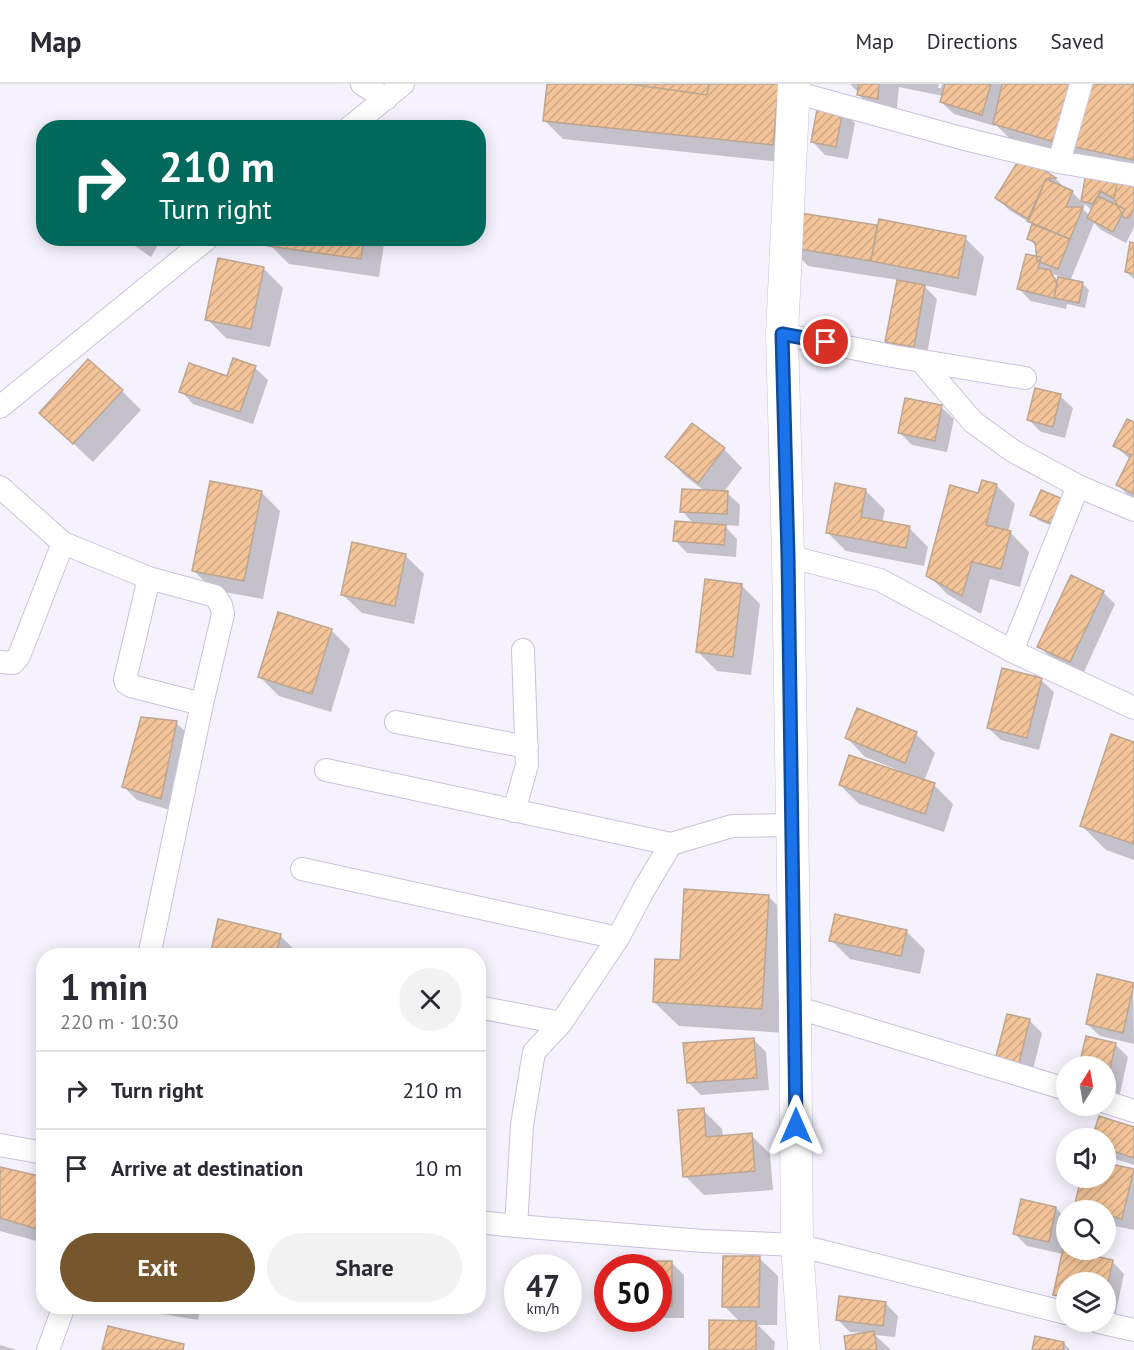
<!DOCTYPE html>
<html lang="en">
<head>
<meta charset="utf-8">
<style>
  :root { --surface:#fff; --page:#f2f2f3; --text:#2b2b33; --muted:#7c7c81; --line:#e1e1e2; --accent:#76562c }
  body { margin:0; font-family:"PT Sans",sans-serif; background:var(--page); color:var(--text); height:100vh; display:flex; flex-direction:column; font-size:22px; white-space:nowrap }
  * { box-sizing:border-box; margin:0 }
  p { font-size:20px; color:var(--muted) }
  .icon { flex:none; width:33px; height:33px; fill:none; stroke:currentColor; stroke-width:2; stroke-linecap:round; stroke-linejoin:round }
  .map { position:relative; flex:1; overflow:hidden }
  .details { position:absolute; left:36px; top:864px; width:450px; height:366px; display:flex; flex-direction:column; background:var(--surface); border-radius:24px; box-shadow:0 3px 15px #0003 }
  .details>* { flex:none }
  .guide { position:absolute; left:36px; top:36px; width:450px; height:126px; border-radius:24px; box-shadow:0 3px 15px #0003; background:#00695c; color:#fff; overflow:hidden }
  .needle { width:39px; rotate:11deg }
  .controls { position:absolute; left:1056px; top:972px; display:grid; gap:12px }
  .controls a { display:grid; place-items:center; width:60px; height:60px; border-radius:50%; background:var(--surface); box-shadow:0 3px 15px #0003; font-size:30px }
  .speed { position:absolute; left:504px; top:1170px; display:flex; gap:12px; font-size:30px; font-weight:700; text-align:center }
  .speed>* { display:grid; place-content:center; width:78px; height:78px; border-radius:50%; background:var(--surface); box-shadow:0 3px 15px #0003; line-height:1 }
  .speed small { font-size:15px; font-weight:400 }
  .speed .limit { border:9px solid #d22; background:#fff; color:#111 }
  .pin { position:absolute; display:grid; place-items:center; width:51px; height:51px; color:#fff; margin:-26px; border:3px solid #fff; border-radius:50%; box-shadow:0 2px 6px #0007 }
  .me { position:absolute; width:66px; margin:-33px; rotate:0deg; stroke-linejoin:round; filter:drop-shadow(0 0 4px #0008) }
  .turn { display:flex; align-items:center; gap:21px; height:126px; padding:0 24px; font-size:27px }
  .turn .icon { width:78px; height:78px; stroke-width:2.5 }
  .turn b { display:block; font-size:42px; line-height:51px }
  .round { display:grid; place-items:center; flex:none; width:63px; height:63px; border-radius:32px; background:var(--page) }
  .headline { display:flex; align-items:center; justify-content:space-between; height:102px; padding:0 24px }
  h1 { font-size:36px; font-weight:800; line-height:45px }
  .primary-button { display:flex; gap:12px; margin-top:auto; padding:12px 24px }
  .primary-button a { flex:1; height:69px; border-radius:36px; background:var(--accent); color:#fff; font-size:24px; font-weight:800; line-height:69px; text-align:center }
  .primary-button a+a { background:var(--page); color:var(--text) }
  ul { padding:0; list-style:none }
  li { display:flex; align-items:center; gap:18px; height:78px; padding:0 24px; border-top:2px solid var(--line) }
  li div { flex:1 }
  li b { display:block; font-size:22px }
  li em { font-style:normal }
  header { display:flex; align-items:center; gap:36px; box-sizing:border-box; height:84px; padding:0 30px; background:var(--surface); border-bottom:2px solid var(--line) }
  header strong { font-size:28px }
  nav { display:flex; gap:33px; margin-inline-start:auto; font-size:21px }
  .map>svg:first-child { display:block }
  .shadow { fill:#0003; fill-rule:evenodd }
  .building { fill:url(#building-hatch); stroke:#bca692; stroke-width:1.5 }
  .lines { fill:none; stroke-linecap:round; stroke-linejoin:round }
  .street-casing { stroke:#c9c2dc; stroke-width:24 }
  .secondary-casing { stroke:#c9c2dc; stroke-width:33 }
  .street { stroke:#fff; stroke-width:22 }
  .secondary { stroke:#fff; stroke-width:32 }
  .route-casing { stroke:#114b97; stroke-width:15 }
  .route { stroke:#1a73e8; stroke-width:10 }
</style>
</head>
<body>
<header>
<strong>Map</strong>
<nav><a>Map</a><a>Directions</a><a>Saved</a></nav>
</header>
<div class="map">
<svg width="1134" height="1266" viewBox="0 0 1134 1266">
  <defs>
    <pattern id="building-hatch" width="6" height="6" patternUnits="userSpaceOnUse" patternTransform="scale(1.5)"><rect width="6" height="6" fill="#f3c499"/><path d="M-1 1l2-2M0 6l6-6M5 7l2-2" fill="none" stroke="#d0a884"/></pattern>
  </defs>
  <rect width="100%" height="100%" fill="#f5f2fd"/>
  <path class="shadow" d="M548,0h251l-8,79 -228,-24 -19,-19z
    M850,0h89l-1,4h3l1,-4h192v94l-114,-29 -25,-25v2l-41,-12 -13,-12 2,-6 -44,-9 -3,30 -18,-3 -19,-19v-4h-2z
    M843,26l12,13 -7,36 -23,-4 -12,-13z
    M1023,74l33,21 10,10 6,3 10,10 5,-27 47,8v44l-8,16 -25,-13 -7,-7 -24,58 13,3 6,6 -4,18 -18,-4 -1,5 -35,-8 -13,-13 20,-30 -1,-11 -9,-9 6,-13 -25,-15 -12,-13zM1085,120l7,7 -2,5 -7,-7zM1050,189l17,6 -8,2z
    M876,143l3,3 86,8 19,19 -8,39 -53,-11 14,14 -11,60 -27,-5 -12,-13 11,-61 -90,-14 -18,-19z
    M123,154h39l-11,19z
    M271,154h114l-6,39 -90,-13 -19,-19z
    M1134,161v34l-8,-7z
    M219,176l45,9 19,19 -13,59 -44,-9 -19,-19z
    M255,284l13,12 -15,44 -60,-20 -12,-13z
    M122,307l19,19 -48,52 -52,-49z
    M1060,312l13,12 -8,30 -24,-6 -13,-13z
    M941,323l13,12 -7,33 -35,-7 -13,-13z
    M1134,340v75l-4,-2 -12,-12 13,-25 -16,-14z
    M724,365l18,19 -19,25h4l13,12 -1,21 -15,-1 13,14 -1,18 -49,-4 -12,-13 19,-16 -12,-13 24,-19 -21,-16 -18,-19z
    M837,401l29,6 19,19 -3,13 27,5 19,19 -4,19 -78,-15 -19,-19z
    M997,402l18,18 -7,28 3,1 18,19 -9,35 -30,-8 -9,35 -34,-20 -19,-19 52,-81z
    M261,408l19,19 -17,88 -50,-9 -19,-19z
    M1041,408l20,38 -23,-10 -6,-6z
    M405,471l19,19 -10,50 -52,-11 -19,-18z
    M741,501l19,19 -9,71 -34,-4 -19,-19z
    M1103,508l12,12 -32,70 -31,-15 -13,-13z
    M331,546l19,19 -19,63 -52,-16 -19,-19z
    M1041,596l13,12 -15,58 -38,-10 -13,-12z
    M858,626l58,24 19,19 -11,28 10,4 19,19 -9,28 -85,-28 -19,-19 58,-12v-3l-33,-13 -18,-19z
    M176,639l13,12 -16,76 -36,-11 -13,-13z
    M1134,659v117l-28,-10 -25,-25z
    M768,812l25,25 -7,112 -107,-7 -25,-24z
    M906,847l19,19 -5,24 -70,-15 -19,-19z
    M280,852l13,12 -2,8h-79z
    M1133,900l1,60 -34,-8 -13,-12z
    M1008,931l22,6 12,12 -10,41 -22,-6 -13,-12z
    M1087,954l28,6 13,13 -9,41 -13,-3v-29h-25z
    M753,955l13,13 3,38 -68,5 -13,-13z
    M703,1026l19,19 1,8 28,-2 19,19 3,36 -69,5 -19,-19z
    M1100,1034l34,11v36l-28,-9v-18h-13z
    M1106,1080l28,8v58l-28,-6v-14h-27l-3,-3 7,-29h23z
    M0,1084l44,11v64l-44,-12z
    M1056,1124l10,11v10l-4,22 50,10 12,13 -9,43 -9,-2v-33h-40v24l-11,-12 8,-40 -36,-8 -12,-12z
    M759,1174l19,18 -1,49h-19l17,17 -1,8h-64l30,-28 -16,-16z
    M672,1179l12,12v43h-26v-50z
    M886,1220l12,12 -3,21 -20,-2 16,15h-43l17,-17 -15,-1 -13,-13z
    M144,1222h57l-3,14 -48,-8z
    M1064,1259l6,7h-36z
    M0,1261l17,5h-17z"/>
  <path class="building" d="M547,0h232l-6,61 -230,-24z
    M629,0h80l-2,11z
    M859,0h20l-1,15 -21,-4z
    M945,0h46l-9,31 -42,-13z
    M1002,0h77l-17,60 -69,-20z
    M1089,0h45v76l-59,-13z
    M818,20l25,5 -7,38 -25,-5z
    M1022,71l34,23 -10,1 -17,41 -34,-22z
    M1086,89l32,6 -4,20 -13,-8 -3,5 -6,8 -11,-3z
    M1046,95l27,12 -7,16h17l-13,32 -43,-18z
    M1118,95l16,2v27l-5,10h-5l-10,-19z
    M1098,112l27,13 -12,23 -26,-14z
    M794,128l83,13 -6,36 -83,-14z
    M879,135l87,17 -8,42 -87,-17z
    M1032,140l38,15 -12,30 -21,-8 -2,-19 -8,-3z
    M269,154h95l-3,21 -93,-13z
    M1130,158l4,1v31l-9,-2z
    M1026,170l15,3 -3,11 12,2 7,14 -3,14 -37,-9z
    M218,174l46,9 -13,62 -46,-9z
    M1058,193l25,5 -4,21 -25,-5z
    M897,196l28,5 -11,62 -29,-5z
    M233,274l23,8 -16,46 -61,-20 10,-29 38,13z
    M88,275l35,31 -50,54 -34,-31z
    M1035,304l26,6 -8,33 -26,-7z
    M905,314l37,7 -7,36 -37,-8z
    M1127,335l7,3v72l-18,-9 15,-30 -18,-9z
    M692,339l33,25 -27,35 -33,-26z
    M982,396l15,4 -11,41 25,6 -10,38 -29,-7 -10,34 -36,-20 24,-91 28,8z
    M210,397l52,10 -18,90 -52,-10z
    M835,399l31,6 -5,28 49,9 -4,22 -80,-15z
    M682,405l46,2 -1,23 -47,-2z
    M1041,406l24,10 -10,25 -25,-10z
    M675,437l51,4 -2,20 -51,-4z
    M352,458l54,12 -11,52 -54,-11z
    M1071,491l33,16 -34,71 -33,-15z
    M705,495l37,5 -9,73 -37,-5z
    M278,528l54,17 -20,65 -54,-17z
    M1002,584l40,10 -15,60 -40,-10z
    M857,624l60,24 -12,31 -60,-25z
    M141,633l36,4 -16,78 -39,-12z
    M1111,650l23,8v102l-54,-18z
    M849,671l86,28 -10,31 -86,-29z
    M684,805l85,6 -7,114 -109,-7 2,-43 25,1z
    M835,830l72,16 -6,26 -72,-15z
    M218,835l63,15 -5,22h-66z
    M1097,890l37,9 -11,50 -37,-9z
    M1007,930l23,5 -11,44 -23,-7z
    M1086,952l30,7 -10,43v-20h-27z
    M754,954l3,40 -70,5 -4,-40z
    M704,1024l2,29 46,-4 3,38 -72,6 -5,-67z
    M1099,1032l35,11v31l-28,-9v-11h-14z
    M1106,1079l28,6 -12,50 -16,-4v-5h-20l-12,-2 7,-30h25z
    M0,1083l44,10v54l-44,-13z
    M1021,1115l35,8 -7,35 -36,-8z
    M1063,1165l50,11 -7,33v-11h-40v16l-13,-3z
    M723,1172h37l-1,51h-37z
    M644,1177h28v45h-14v-38h-14z
    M839,1212l47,6 -3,24 -47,-6z
    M709,1236l47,1v29h-47z
    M108,1242l76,18 -1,6h-81z
    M874,1247l3,19h-31l-2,-14z
    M1035,1252l29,6 -1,8h-31z"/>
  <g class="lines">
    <g class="street-casing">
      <path id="street" d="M362,0l24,15
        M794,8l167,46 98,24 75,13
        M349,44l54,-44
        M1059,78l22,-78
        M782,250l110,22 133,22
        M921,277l52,61 40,29 65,35
        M0,323l208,-169
        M0,403l63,56 86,35 66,18 6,9 2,9 -21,90 -53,252
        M788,472l92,24 132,71 122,57
        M149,494l-24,102 1,3 5,3 71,18
        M1012,567l66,-165 56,24
        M0,578l13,1 6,-7 44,-113
        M396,638l131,25
        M326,686l345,74
        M514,727l13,-46 -4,-115
        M302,785l316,69
        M478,923l83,16
        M795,923l271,82
        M1106,1018l28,9
        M0,1061l44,8
        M478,1138l38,4 187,15 94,4 269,68
        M516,1142l6,-101 12,-73 27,-29 57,-85 26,-49 27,-45 61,-18 60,-1
        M1099,1238l35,8
        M48,1266l16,-44"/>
    </g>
    <g class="secondary-casing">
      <path id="secondary" d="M794,0l-12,250 6,222 7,451 2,238 7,105"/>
    </g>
    <use href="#street" class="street"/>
    <use href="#secondary" class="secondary"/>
  </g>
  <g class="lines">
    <g class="route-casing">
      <path id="route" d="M796,1042l-8,-570 -6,-222 44,8"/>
    </g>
    <use href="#route" class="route"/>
  </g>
</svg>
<div class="controls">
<a><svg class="needle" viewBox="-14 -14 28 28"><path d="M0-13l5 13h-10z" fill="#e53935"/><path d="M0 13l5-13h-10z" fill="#7c7c81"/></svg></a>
<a><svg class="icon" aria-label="sound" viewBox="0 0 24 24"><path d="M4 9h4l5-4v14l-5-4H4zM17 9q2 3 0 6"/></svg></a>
<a><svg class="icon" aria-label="search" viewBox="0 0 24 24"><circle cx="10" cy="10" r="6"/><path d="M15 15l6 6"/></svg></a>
<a><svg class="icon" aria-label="layers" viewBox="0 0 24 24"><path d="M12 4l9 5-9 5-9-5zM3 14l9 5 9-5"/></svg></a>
</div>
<div class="speed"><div>47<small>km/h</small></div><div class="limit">50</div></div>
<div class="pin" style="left:826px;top:258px;background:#d93025"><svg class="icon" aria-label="arrive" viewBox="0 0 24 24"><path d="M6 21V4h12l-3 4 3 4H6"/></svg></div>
<svg class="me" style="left:796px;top:1042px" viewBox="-20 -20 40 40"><path d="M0-17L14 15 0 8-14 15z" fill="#1a73e8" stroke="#fff" stroke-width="4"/></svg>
<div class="guide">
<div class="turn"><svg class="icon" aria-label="right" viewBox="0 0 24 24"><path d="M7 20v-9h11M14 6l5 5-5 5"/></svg><div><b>210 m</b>Turn right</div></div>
</div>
<section class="details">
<div class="headline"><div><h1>1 min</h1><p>220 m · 10:30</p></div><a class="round"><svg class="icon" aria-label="close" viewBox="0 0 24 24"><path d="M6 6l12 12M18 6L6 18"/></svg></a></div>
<ul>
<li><svg class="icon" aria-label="right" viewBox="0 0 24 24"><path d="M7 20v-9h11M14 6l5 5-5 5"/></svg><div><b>Turn right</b></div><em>210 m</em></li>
<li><svg class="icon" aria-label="arrive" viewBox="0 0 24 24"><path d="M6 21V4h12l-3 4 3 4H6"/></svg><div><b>Arrive at destination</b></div><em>10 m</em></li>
</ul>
<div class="primary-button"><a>Exit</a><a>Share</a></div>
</section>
</div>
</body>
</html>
